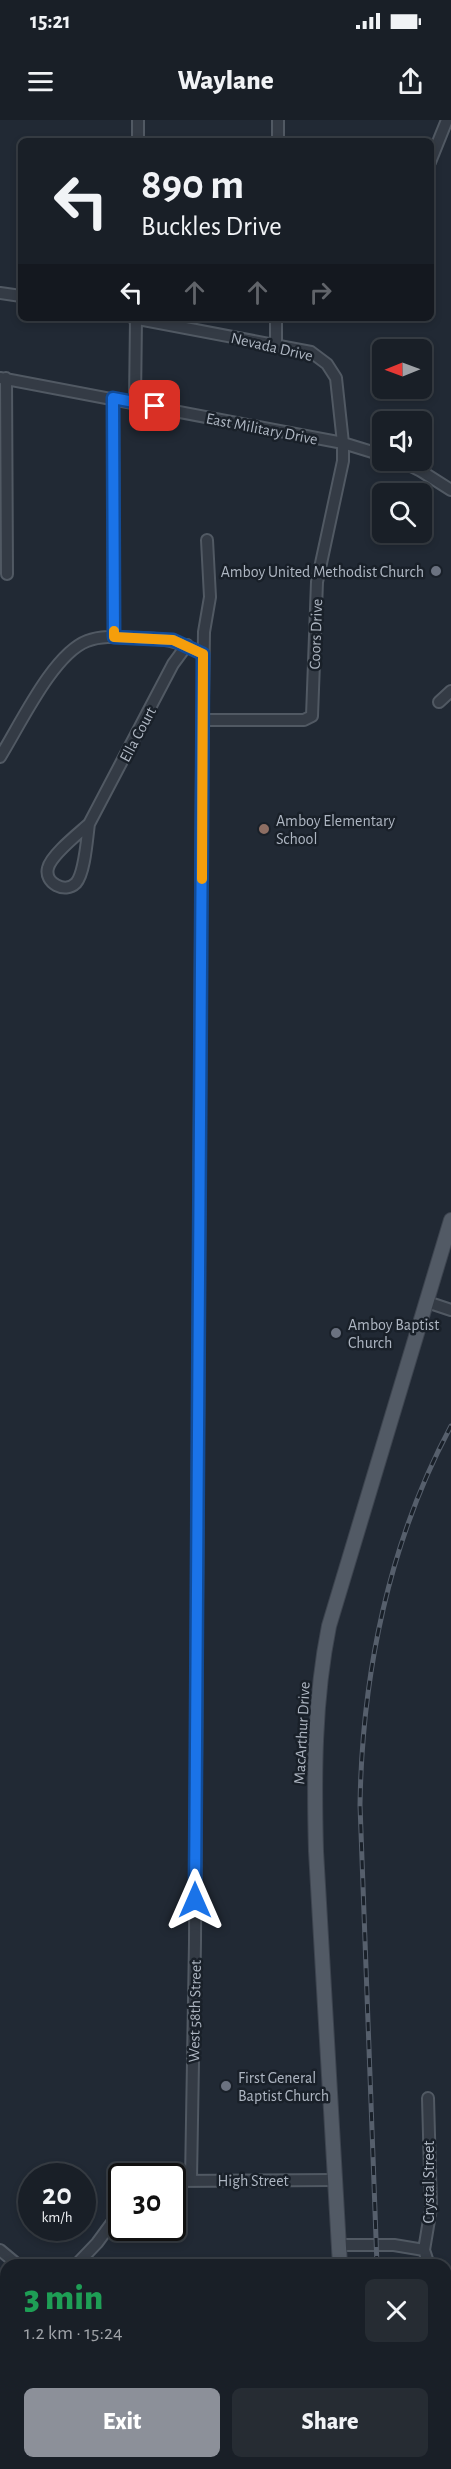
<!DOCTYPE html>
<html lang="en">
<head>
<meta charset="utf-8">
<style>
  :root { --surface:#191f27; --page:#262c33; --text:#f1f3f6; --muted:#9fa2a7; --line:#373d44; --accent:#8c9099 }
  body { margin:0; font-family:"Alegreya Sans",sans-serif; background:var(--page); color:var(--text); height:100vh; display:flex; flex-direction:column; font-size:22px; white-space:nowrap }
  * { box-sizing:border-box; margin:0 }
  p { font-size:20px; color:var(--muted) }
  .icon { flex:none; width:33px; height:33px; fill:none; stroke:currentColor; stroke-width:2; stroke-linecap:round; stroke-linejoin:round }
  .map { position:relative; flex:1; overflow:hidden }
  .sheet { position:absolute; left:0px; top:2139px; width:452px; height:210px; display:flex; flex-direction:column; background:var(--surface); border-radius:18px 18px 0 0; box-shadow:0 3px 9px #0003,0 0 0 2px var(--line) }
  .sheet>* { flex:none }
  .hud { position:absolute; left:18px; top:18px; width:416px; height:183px; border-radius:9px; box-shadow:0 3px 9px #0003,0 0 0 2px var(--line); background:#191f27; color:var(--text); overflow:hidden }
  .needle { width:39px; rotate:269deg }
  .buttons { position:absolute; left:372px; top:219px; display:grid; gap:12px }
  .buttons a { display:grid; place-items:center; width:60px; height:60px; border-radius:9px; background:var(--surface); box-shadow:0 3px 9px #0003,0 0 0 2px var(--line); font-size:30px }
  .speed { position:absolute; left:18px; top:2043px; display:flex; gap:12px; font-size:30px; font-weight:700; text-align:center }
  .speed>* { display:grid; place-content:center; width:78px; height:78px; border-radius:50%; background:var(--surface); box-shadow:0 3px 9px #0003,0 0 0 2px var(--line); line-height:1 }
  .speed small { font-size:15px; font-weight:400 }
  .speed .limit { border:3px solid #111; border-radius:9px; background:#fff; color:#111 }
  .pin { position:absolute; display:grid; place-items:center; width:51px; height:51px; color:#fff; margin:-26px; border-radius:12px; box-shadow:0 3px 9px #0006 }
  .me { position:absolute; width:66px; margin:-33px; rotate:0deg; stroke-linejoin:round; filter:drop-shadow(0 0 4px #0008) }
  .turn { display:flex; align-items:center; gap:21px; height:126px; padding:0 24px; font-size:27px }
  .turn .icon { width:78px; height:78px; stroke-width:2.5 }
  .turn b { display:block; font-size:42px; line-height:51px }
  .lanes { display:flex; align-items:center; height:57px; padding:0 24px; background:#0003; justify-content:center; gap:30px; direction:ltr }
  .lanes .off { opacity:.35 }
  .round { display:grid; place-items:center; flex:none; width:63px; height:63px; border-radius:9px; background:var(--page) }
  .overview { display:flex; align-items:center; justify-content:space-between; height:102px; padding:0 24px }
  h1 { font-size:36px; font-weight:800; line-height:45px; color:#1e9e55 }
  .button { display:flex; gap:12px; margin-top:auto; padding:12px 24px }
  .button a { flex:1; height:69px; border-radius:9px; background:var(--accent); color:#fff; font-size:24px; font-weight:800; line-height:69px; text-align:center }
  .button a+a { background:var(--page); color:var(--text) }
  .status { display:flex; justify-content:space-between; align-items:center; height:42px; padding:0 30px; background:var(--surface); direction:ltr }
  .status svg { height:16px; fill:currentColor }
  header { display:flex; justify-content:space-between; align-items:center; height:78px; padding:0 24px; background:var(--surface); font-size:27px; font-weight:800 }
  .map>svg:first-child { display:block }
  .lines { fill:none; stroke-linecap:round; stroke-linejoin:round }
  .minor-casing { stroke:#515963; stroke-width:14 }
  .major-casing { stroke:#3d444f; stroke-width:16 }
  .minor { stroke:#343b45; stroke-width:10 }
  .major { stroke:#525a65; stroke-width:14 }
  .rail-casing { stroke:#565f6c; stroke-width:5 }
  .rail { stroke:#192029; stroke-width:3; stroke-dasharray:9; stroke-linecap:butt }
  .route-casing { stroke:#114b97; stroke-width:15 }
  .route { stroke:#1a73e8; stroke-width:10 }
  .slow { stroke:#f59e0b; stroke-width:10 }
  .worship-dot { fill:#6b7280; stroke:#192029; stroke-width:2 }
  .education-dot { fill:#8d6e63; stroke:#192029; stroke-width:2 }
  .labels { text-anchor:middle; stroke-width:5; stroke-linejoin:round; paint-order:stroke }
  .street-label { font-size:16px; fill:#aeb6c2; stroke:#192029 }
  .poi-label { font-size:16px; fill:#aeb6c2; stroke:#192029; text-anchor:start }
</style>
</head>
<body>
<div class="status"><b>15:21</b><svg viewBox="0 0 49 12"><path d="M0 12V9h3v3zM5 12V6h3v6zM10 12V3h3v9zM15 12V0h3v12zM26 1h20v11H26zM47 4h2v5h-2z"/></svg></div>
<header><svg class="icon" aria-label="menu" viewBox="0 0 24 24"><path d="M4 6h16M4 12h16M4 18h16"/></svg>Waylane<svg class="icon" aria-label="share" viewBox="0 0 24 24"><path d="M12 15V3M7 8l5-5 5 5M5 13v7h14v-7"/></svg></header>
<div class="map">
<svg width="451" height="2349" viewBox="0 0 451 2349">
  <rect width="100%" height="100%" fill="#212934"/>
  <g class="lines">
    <g class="minor-casing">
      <path id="minor" d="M138,21v-21
        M278,21v-21
        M430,42l17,-42
        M0,173l21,3
        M133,198l178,34 16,12 9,14 7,65v18l-26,121 -5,134 -8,4h-101
        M276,225v-27
        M0,258l343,65 39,12
        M6,258l1,196
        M113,278l1,239
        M135,282l1,-84
        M399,340l22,11 30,19
        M439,582l12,-11
        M0,637c20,-32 53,-103 87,-116 15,-6 31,-4 46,-3 29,0 44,2 70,16
        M89,704l84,-160 14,-19
        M89,704c-2,13 -4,49 -13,59 -11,11 -32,0 -28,-15 3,-13 31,-35 41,-44z
        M427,1182l24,8
        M428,1978l3,110 -7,42 5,15
        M191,2060l4,-238 7,-1177 2,-133 6,-35 -3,-57
        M172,2061l163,-1
        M339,2125h55l30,5
        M0,2130l18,15
        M76,2145l21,-22 25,-34
        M446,2298l5,10"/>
    </g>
    <g class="major-casing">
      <path id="major" d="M340,2145l-24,-414c-2,-75 -2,-151 13,-225l122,-406
        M352,2343v6"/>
    </g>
    <use href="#minor" class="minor"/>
    <use href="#major" class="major"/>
    <g class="rail-casing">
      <path id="rail" d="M377,2145l-17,-460c2,-131 29,-263 91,-379
        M382,2349v-6"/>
    </g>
    <use href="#rail" class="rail"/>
  </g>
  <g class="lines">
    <g class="route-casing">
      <path id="route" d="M155,286l-42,-8 1,239 59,3 30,14 -8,1246"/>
    </g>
    <use href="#route" class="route"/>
    <path class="slow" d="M114,511v6l59,3 30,14 -1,225"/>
  </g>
  <g class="worship-dot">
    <circle cx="436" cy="451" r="6"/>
    <circle cx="336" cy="1213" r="6"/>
    <circle cx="226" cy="1966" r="6"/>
  </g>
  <circle class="education-dot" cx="264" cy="709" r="6"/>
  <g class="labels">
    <g class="street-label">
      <text transform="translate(272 226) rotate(13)" y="6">Nevada Drive</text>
      <text transform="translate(262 308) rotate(11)" y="6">East Military Drive</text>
      <text transform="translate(315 514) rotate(-88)" y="6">Coors Drive</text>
      <text transform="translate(137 614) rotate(-62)" y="6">Ella Court</text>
      <text transform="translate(301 1613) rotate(-87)" y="6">MacArthur Drive</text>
      <text transform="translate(194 1891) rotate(-89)" y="6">West 58th Street</text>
      <text x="253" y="2066">High Street</text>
      <text transform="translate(428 2062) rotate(-90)" y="6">Crystal Street</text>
    </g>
    <g class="poi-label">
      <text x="424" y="457" text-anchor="end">Amboy United Methodist Church</text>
      <text x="276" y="706">Amboy Elementary<tspan x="276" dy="18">School</tspan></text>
      <text x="348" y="1210">Amboy Baptist<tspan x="348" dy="18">Church</tspan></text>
      <text x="238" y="1963">First General<tspan x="238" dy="18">Baptist Church</tspan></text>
    </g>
  </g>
</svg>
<div class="buttons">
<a><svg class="needle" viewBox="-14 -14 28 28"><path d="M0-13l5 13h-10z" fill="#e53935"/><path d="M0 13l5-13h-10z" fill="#9fa2a7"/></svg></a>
<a><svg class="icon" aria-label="sound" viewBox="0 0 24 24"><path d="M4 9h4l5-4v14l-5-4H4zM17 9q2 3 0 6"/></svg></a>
<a><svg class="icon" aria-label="search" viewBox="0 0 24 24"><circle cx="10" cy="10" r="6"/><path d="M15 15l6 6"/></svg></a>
</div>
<div class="speed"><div>20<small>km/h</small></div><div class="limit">30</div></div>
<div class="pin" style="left:155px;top:286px;background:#d93025"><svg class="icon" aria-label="arrive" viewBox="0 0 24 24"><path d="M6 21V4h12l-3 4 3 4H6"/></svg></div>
<svg class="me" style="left:195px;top:1780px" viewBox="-20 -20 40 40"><path d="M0-17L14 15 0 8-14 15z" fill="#1a73e8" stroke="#fff" stroke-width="4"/></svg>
<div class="hud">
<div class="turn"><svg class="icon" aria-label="left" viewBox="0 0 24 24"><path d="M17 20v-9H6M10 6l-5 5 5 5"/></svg><div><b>890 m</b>Buckles Drive</div></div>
<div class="lanes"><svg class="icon" aria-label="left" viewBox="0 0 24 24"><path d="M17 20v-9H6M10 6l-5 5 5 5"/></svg><svg class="icon off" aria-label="ahead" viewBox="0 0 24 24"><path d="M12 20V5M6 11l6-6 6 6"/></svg><svg class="icon off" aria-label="ahead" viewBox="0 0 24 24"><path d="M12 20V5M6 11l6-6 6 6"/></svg><svg class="icon off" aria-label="right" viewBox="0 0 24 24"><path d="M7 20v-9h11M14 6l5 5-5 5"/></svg></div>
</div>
<section class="sheet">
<div class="overview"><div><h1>3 min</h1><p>1.2 km · 15:24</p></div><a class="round"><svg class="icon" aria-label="close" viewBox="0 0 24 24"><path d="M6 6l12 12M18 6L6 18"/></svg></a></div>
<div class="button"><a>Exit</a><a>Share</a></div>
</section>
</div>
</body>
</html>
